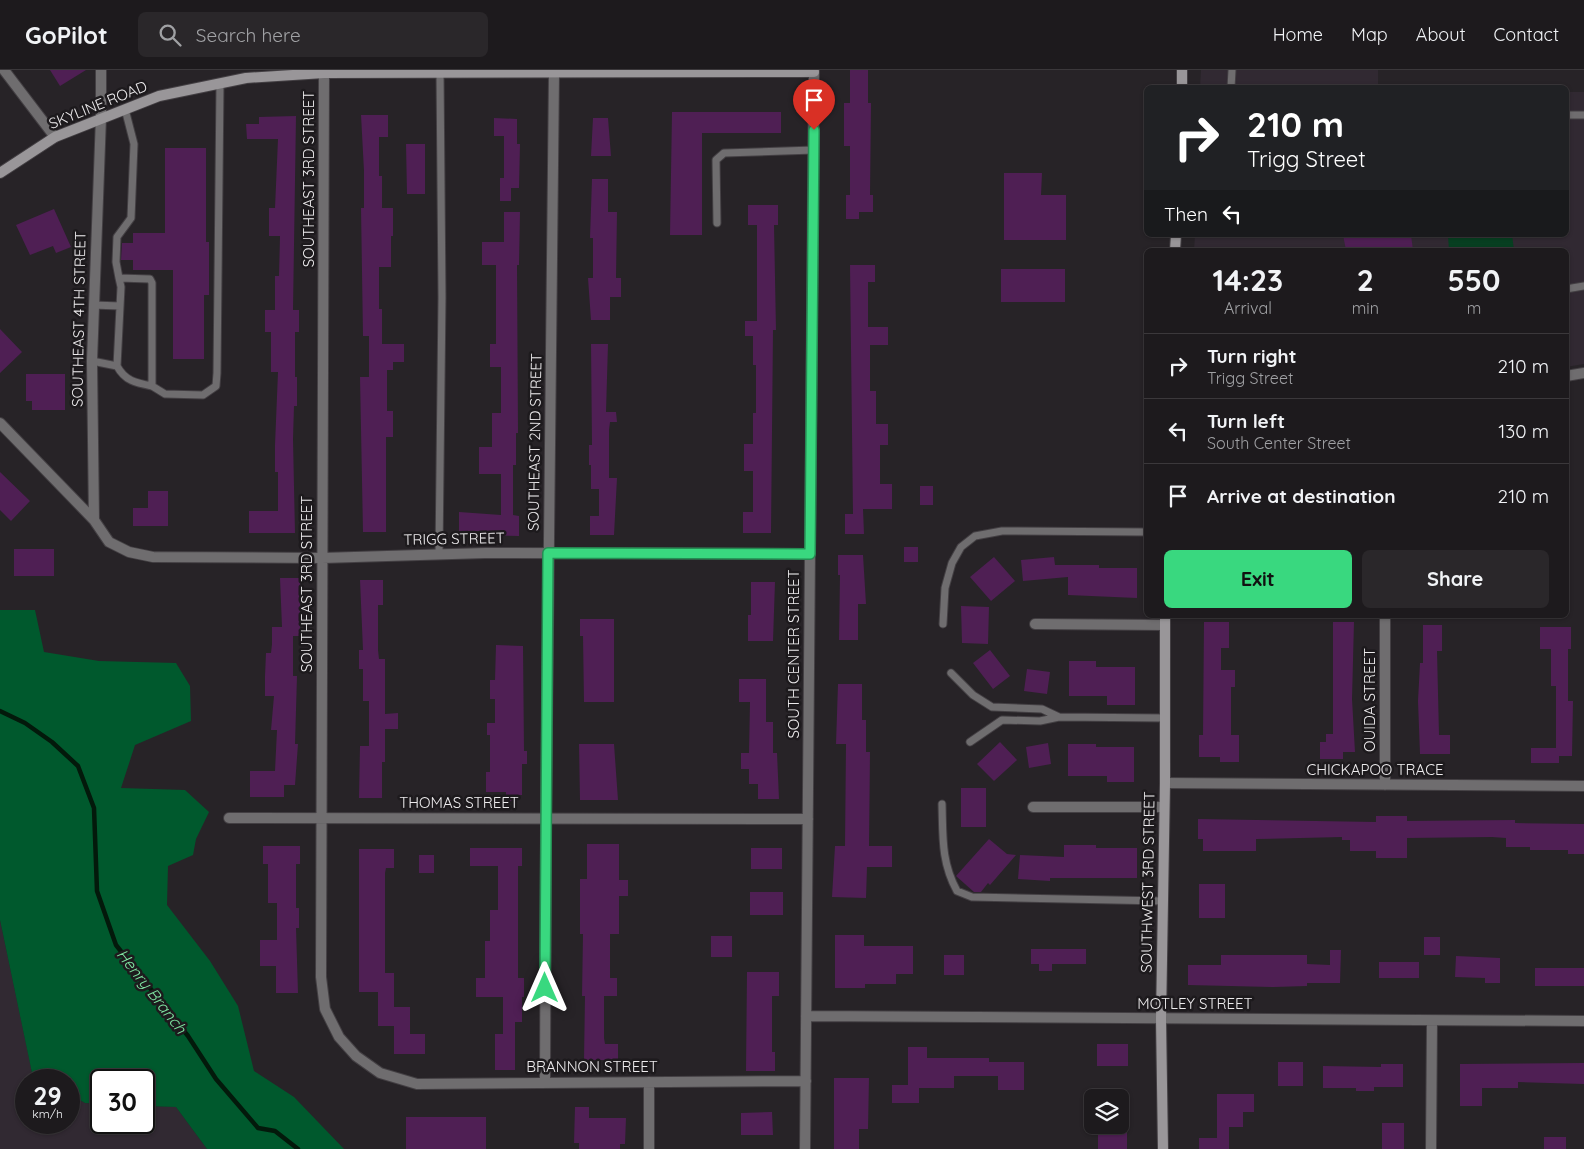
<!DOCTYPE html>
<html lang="en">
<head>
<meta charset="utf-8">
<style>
  :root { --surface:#1d1a1d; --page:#2a272a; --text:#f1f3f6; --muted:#a0a1a4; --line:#3b383b; --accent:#39d87f }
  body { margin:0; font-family:Quicksand,sans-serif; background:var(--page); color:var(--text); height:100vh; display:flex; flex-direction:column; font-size:19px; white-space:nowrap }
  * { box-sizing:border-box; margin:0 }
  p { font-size:16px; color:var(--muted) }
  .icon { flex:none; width:28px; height:28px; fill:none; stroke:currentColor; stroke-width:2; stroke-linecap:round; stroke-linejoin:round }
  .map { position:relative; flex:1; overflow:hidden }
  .drawer { position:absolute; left:1144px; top:178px; width:425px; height:370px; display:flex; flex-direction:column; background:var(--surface); border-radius:8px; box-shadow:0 1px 4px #0004,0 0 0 1px var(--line) }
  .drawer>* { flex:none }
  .banner { position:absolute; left:1144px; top:15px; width:425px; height:152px; border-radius:8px; box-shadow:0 1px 4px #0004,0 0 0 1px var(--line); background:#202124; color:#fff; overflow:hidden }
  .tools { position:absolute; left:1084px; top:1019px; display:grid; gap:10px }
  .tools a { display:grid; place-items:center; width:45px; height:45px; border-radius:8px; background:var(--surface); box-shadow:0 1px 4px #0004,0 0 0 1px var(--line); font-size:25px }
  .speed { position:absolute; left:15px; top:999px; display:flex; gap:10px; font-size:25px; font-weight:700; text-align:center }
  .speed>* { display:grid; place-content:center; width:65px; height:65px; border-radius:50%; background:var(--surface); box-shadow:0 1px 4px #0004,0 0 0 1px var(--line); line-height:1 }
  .speed small { font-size:12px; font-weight:400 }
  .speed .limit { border:2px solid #111; border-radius:8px; background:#fff; color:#111 }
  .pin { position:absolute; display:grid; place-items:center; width:42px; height:42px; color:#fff; margin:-51px -21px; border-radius:50% 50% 50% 0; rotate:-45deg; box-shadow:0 0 5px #0007 }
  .pin .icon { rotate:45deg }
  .me { position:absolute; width:55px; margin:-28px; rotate:0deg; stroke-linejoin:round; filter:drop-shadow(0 0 4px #0008) }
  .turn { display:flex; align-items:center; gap:18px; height:105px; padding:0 20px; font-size:22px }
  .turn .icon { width:65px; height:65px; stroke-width:2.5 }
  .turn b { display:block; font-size:35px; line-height:42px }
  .then { display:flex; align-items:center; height:48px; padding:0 20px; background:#0003; gap:10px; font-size:19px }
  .eta { display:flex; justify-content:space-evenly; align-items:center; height:85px; text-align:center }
  .eta b { font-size:30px; font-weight:800; line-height:35px }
  .button { display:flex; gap:10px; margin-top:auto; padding:10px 20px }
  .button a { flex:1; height:58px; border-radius:8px; background:var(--accent); color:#111; font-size:20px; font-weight:800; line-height:58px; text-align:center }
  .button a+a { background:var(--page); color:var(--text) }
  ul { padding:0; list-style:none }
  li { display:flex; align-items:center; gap:15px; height:65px; padding:0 20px; border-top:1px solid var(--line) }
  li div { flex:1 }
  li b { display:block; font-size:19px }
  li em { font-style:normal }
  header { display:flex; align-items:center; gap:30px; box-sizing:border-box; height:70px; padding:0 25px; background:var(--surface); border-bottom:1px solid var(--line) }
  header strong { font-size:24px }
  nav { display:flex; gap:28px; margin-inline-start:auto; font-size:18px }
  .search { width:350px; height:45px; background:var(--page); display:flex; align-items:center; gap:12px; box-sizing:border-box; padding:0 18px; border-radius:8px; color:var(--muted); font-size:19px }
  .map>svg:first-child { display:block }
  .built { fill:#312932 }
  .green { fill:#073f21 }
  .forest { fill:#00592d }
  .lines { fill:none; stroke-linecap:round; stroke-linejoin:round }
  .stream { stroke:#03190b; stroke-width:4.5 }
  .building { fill:#4f1f54 }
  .lane-casing { stroke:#433f43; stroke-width:9 }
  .street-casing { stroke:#433f43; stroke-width:12 }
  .secondary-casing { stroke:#433f43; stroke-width:12 }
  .lane { stroke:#6f6d6f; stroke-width:7 }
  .street { stroke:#6f6d6f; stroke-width:10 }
  .secondary { stroke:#999699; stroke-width:10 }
  .route-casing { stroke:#258c53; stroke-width:12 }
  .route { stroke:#39d87f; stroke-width:9 }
  .labels { text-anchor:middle; stroke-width:5; stroke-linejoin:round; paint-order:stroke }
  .street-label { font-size:15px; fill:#edebed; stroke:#1d1a1d }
  .water-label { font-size:16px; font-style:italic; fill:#7ee3a1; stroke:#1d1a1d }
</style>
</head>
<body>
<header>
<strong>GoPilot</strong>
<div class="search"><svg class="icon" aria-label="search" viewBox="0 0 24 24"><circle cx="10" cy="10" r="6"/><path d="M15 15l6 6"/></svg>Search here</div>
<nav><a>Home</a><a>Map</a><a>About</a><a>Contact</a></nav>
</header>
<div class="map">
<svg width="1584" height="1079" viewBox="0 0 1584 1079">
  <rect width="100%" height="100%" fill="#272327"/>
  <path class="built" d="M1201,0h177v17l-178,1z
    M1566,22h18v272l-18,3v-117h-372l1,-15h371z
    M0,850l32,152 13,8h-19v42h43v-28l16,9 16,1v18h43v-16l32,1 31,42h-207z"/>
  <path class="green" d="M1448,165h64l2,15h-65z"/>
  <path class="forest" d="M0,540h35l9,42 55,9 77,2 14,23 1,35 -56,24 -14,43 64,2 24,22 -13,27 -3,16 -25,11 -1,39 43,56 28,45 16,65 40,26 50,52h-137l-31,-42 -32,-1v-26h-43v24l-16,-1 -16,-9v-14h-24l-13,-7 -32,-153z"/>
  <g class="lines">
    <path class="stream" d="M0,641l25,12 27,19 26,24 16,42 3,83 19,54 72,91 28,43 42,49 17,3 23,18"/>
  </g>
  <path class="building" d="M50,0h36l-26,16z
    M850,0h18v33h3l-1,92h3v17h-14v7h-13v-24h4v-49h-6v-43h6z
    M672,42h109v21h-79v102h-32z
    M361,45h27v22h-9v39h3v32h11v28h-2v31h-12v42h3v35h22v18h-11v8h-6v41h6v26h-7v95h-23l-3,-155h9v-41h-6l-2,-128h3v-37z
    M296,46l-3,194h6v22h-4v45h2v29h-3l-1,33 2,94h-46v-22h29v-39h-3v-27l3,-73h-7v-40h-6v-22h10v-34h4l1,-40h-11v-28h6l3,-69h-31l-1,-15h13v-7z
    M494,48l23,1v25h3l-1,44h-8v13h-11v-23h4v-42h-10z
    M593,48h15l3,38h-20z
    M406,74h19v50h-18z
    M165,78h41v94h3v53h-5v64h-31v-89h-40v-10h-12l1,-17h11v-10h32z
    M1004,103h38l-1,22h25v45h-62z
    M592,109h16v33h9l-1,66h5v19h-11v23h-19l-3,-42h5v-40h-3z
    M748,135h30v20h-4l2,105h-3l-2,203h-28v-21h10v-41h-9v-27h9v-31h3v-48h-3v-29h-8v-15h12v-96h-9z
    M54,139l17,38 -15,6 -3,-7 -23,9 -14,-30z
    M504,142h16l-1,53h-2l1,168h-2v32h-3v50l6,1v20l-34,-1v-4h-26v-19l42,3v-41h-22v-27h13v-34h9v-46h-11v-23h6v-79h-14v-23h22z
    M1343,165h68l2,15h-67z
    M850,195h25v17h-7v45h20v18h-18v46h6v33h12v21h-8v39h12v25h-29l1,25h-19v-20h8z
    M1001,199h64v33h-64z
    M0,259l22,23 -22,21z
    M591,274h17l-2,68h10l1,10h-7l-1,8v48h8l-3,57h-24v-19h9v-27h-8v-24h-2v-20h3z
    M26,304h39v36h-33v-9h-6z
    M0,402l30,29 -19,20 -11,-11z
    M920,416h13v19h-13z
    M148,421h20v35h-35v-18h15z
    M904,477h14v15h-14z
    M14,479h40v27h-40z
    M838,485h25l3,49h-8v36h-19l1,-65h-2z
    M994,487l21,24 -24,20 -21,-24z
    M1054,487l1,8h44v3h38v30l-69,-3v-18l-45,4 -2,-21z
    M280,508h20v58h-7v40h4l-2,68h3l-3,41h-11v12h-34v-26h25l2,-41h-6l3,-34h-9v-20l1,-23h5l1,-9v-17h10z
    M360,510h23v25h-5v45l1,9h6v55l13,-1v16h-13v33h-3v36h-23l1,-52h9v-45h-6v-32h-4v-19h4z
    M751,512h24l-2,59h-25v-26h3z
    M961,536l28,1 -1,37 -26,-1z
    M580,549h34v83h-30l-1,-66h-3z
    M1204,552h25v26h-8v22h14v17h-4v48h8v27h-19v-5h-21v-22h4z
    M1333,552h21l-2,77 3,53h-12v7h-23v-17h6v-8h7z
    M1423,555h19v26h-5l2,84h11v19h-30l-2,-53 2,-38h3z
    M1540,557h31v22h-3v52h5l-1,55h-13v7h-28v-15h25v-62h-5v-37h-11z
    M496,575l27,1 1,105h3v13h-5v31h-6v6h-10v-9h-20v-20h4v-37h-3v-12h8v-24h-5v-19h5z
    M990,580l20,26 -17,13 -20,-26z
    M1069,591h27v6h39v38h-28v-9h-38z
    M1027,599l23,3 -3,22 -23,-3z
    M739,609h27v43h7v31h4l2,46h-21v-15h-9v-15h-8v-16h8l1,-51h-11z
    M838,614h24v36h4v32h4l-1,94h23v21h-25l-1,31 -34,-1 3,-51h10l1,-102h-10z
    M1000,672l17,18 -23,21 -17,-17z
    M1048,673l3,21 -22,4 -3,-21z
    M579,674h35l4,56h-38z
    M1068,674h28v3h38v35h-27v-6h-39z
    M961,718h25v39h-25z
    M1376,746h31v5l108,-1v3l69,1v30h-16v-4h-38v-3h-24v-9l-14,-1 -85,1v20h-31v-7h-26v-11h-8v-3l-86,2v12h-53v-12h-5v-20l178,3z
    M989,769l18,15 9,1 -26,30 -2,-2 -7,9h-7l-18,-16z
    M587,774h32v36h9v16h-9v38h-9v44h7v18h-13v42l1,6h13v16h-34l1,-64h-3l1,-62h-3v-55h7z
    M1064,775h32v3h41v30h-87v3l-32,-2 2,-24 44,2z
    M263,776h37v18h-4v44h3v20h-3l2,65h-22v-27h-16v-26h17v-37h-9v-39h-5z
    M470,778h52v18h-4v112h6v19h-2v25h-7v48h-20v-36h8v-37h-27v-19h9v-37h5v-31h8v-44h-28z
    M751,778h31v21h-31z
    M359,779h35v19h-8l-1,5v100h9v34h16v27h15v20h-31v-28h-16v-34h-19z
    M419,785h15v18h-15z
    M1199,814h26v34h-26z
    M750,822h33v23h-33z
    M835,865h29v11h49v28h-17v10h-31v4h-30z
    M711,866h21v21h-21z
    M1424,867h16v18h-16z
    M1031,879h55v15h-34v7h-13v-7h-8z
    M1330,880h11l-1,33h-33v3l-33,1 -86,-2v-20h33v-10h86v9l23,1z
    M944,885h20v20h-20z
    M1456,886l44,2v25h-15v-5l-30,-1z
    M1379,892h40v16h-40z
    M1535,898h49v18h-49z
    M747,902h32v24h-7v56h3v19h-29z
    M1097,974h31v22h-31z
    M908,977h19v11h62v4h35v28h-26v-14h-44v12h-35v15h-27v-18h16z
    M1278,992h25v24h-25z
    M1584,993v21l-66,-2v6h-36v18h-22v-42z
    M1381,994h22v23h-29v4h-18v-3h-33v-22l58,1z
    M834,1008h35l-1,51h-9v20h-25z
    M1217,1024h37v18h-11v15h-14v22h-30v-11h18z
    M575,1037h14v11h37l-1,26h-5v5h-41v-6h-5z
    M772,1042l1,23h-32v-22z
    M406,1047h80v32h-80z
    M1382,1053h22v26h-22z
    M1098,1055h29v24h-29z
    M1544,1067h22v12h-22z"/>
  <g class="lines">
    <g class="lane-casing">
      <path id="lane" d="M1231,18l1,-18
        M125,39l9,35 -3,74 -14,19 -1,25 3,16 31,1 2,4v103l13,8 38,1 13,-9 1,-13 3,-289
        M1566,45h18
        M717,153l-1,-63 8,-7 90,-3
        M1566,219l18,-3
        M93,235l27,1
        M92,291l25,5c8,15 19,17 35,20
        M117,296l4,-79 -2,-9
        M439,485l3,-258 -2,-224
        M943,554l2,-36 7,-25 9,-16 14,-11 27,-5 144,1
        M951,603l22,22 19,12 50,2 17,8
        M970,672l32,-22 38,1 19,-4 106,1
        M942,734c1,32 -1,58 15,87l15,6 191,4"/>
    </g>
    <g class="street-casing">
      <path id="street" d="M4,0l51,67
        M324,3l-3,904 4,32 14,28 17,19 24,17 37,11 389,-3
        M1566,306l18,-3
        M0,353l94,97 15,22 20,10 24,5 169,1 163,-5 325,1
        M94,450l-2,-159 9,-244v-47
        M1385,545v170
        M1035,554l130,1
        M1165,713l419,3
        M1033,737h131
        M229,748l579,1
        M806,946l778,5
        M649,1012v67
        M545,1013l1,-265 8,-745
        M805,1079l9,-1079
        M1431,1079l1,-128"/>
    </g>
    <g class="secondary-casing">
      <path id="secondary" d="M1182,18v-18
        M0,103l55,-36 104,-41 87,-18 78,-5 490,-1
        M1175,180l1,-15
        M1163,1079l-2,-130 4,-236v-168"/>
    </g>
    <use href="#lane" class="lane"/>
    <use href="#street" class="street"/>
    <use href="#secondary" class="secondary"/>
  </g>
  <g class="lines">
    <g class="route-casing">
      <path id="route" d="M545,918l3,-435 262,1 4,-424"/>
    </g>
    <use href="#route" class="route"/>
  </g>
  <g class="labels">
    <g class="street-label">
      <text transform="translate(98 35) rotate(-22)" y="5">SKYLINE ROAD</text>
      <text transform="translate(309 109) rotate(-90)" y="5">SOUTHEAST 3RD STREET</text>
      <text transform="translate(79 249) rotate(-89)" y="5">SOUTHEAST 4TH STREET</text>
      <text transform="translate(535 372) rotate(-89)" y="5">SOUTHEAST 2ND STREET</text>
      <text transform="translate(454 469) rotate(-1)" y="5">TRIGG STREET</text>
      <text transform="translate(307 514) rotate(-90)" y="5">SOUTHEAST 3RD STREET</text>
      <text transform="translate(794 584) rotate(-90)" y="5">SOUTH CENTER STREET</text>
      <text transform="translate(1370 630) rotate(-90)" y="5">OUIDA STREET</text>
      <text x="1375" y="705">CHICKAPOO TRACE</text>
      <text x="459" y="738">THOMAS STREET</text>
      <text transform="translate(1148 812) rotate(-89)" y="5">SOUTHWEST 3RD STREET</text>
      <text x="1195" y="939">MOTLEY STREET</text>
      <text x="592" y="1002">BRANNON STREET</text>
    </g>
    <g class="water-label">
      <text transform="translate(152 921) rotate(52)" y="6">Henry Branch</text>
    </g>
  </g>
</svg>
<div class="tools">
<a><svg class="icon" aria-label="layers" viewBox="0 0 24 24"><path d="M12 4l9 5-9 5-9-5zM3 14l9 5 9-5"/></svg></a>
</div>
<div class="speed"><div>29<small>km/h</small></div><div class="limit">30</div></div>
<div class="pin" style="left:814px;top:60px;background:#d93025"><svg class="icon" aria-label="arrive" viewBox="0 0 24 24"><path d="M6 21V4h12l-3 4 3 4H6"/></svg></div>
<svg class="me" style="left:545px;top:918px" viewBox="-20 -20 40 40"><path d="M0-17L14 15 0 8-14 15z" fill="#39d87f" stroke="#fff" stroke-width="4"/></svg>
<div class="banner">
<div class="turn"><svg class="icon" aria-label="right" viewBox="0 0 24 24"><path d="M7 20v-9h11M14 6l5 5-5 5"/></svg><div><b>210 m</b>Trigg Street</div></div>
<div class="then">Then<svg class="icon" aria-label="left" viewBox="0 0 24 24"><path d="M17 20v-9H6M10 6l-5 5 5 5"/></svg></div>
</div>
<section class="drawer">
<div class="eta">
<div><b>14:23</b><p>Arrival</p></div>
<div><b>2</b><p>min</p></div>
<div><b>550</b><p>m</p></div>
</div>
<ul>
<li><svg class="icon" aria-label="right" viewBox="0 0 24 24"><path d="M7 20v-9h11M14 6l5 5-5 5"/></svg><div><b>Turn right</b><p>Trigg Street</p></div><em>210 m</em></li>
<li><svg class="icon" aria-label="left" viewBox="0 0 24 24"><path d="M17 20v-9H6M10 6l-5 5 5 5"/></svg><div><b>Turn left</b><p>South Center Street</p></div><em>130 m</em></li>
<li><svg class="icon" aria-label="arrive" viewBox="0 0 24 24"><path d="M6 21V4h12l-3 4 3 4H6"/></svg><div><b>Arrive at destination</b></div><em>210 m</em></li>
</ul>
<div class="button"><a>Exit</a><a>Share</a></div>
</section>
</div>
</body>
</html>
